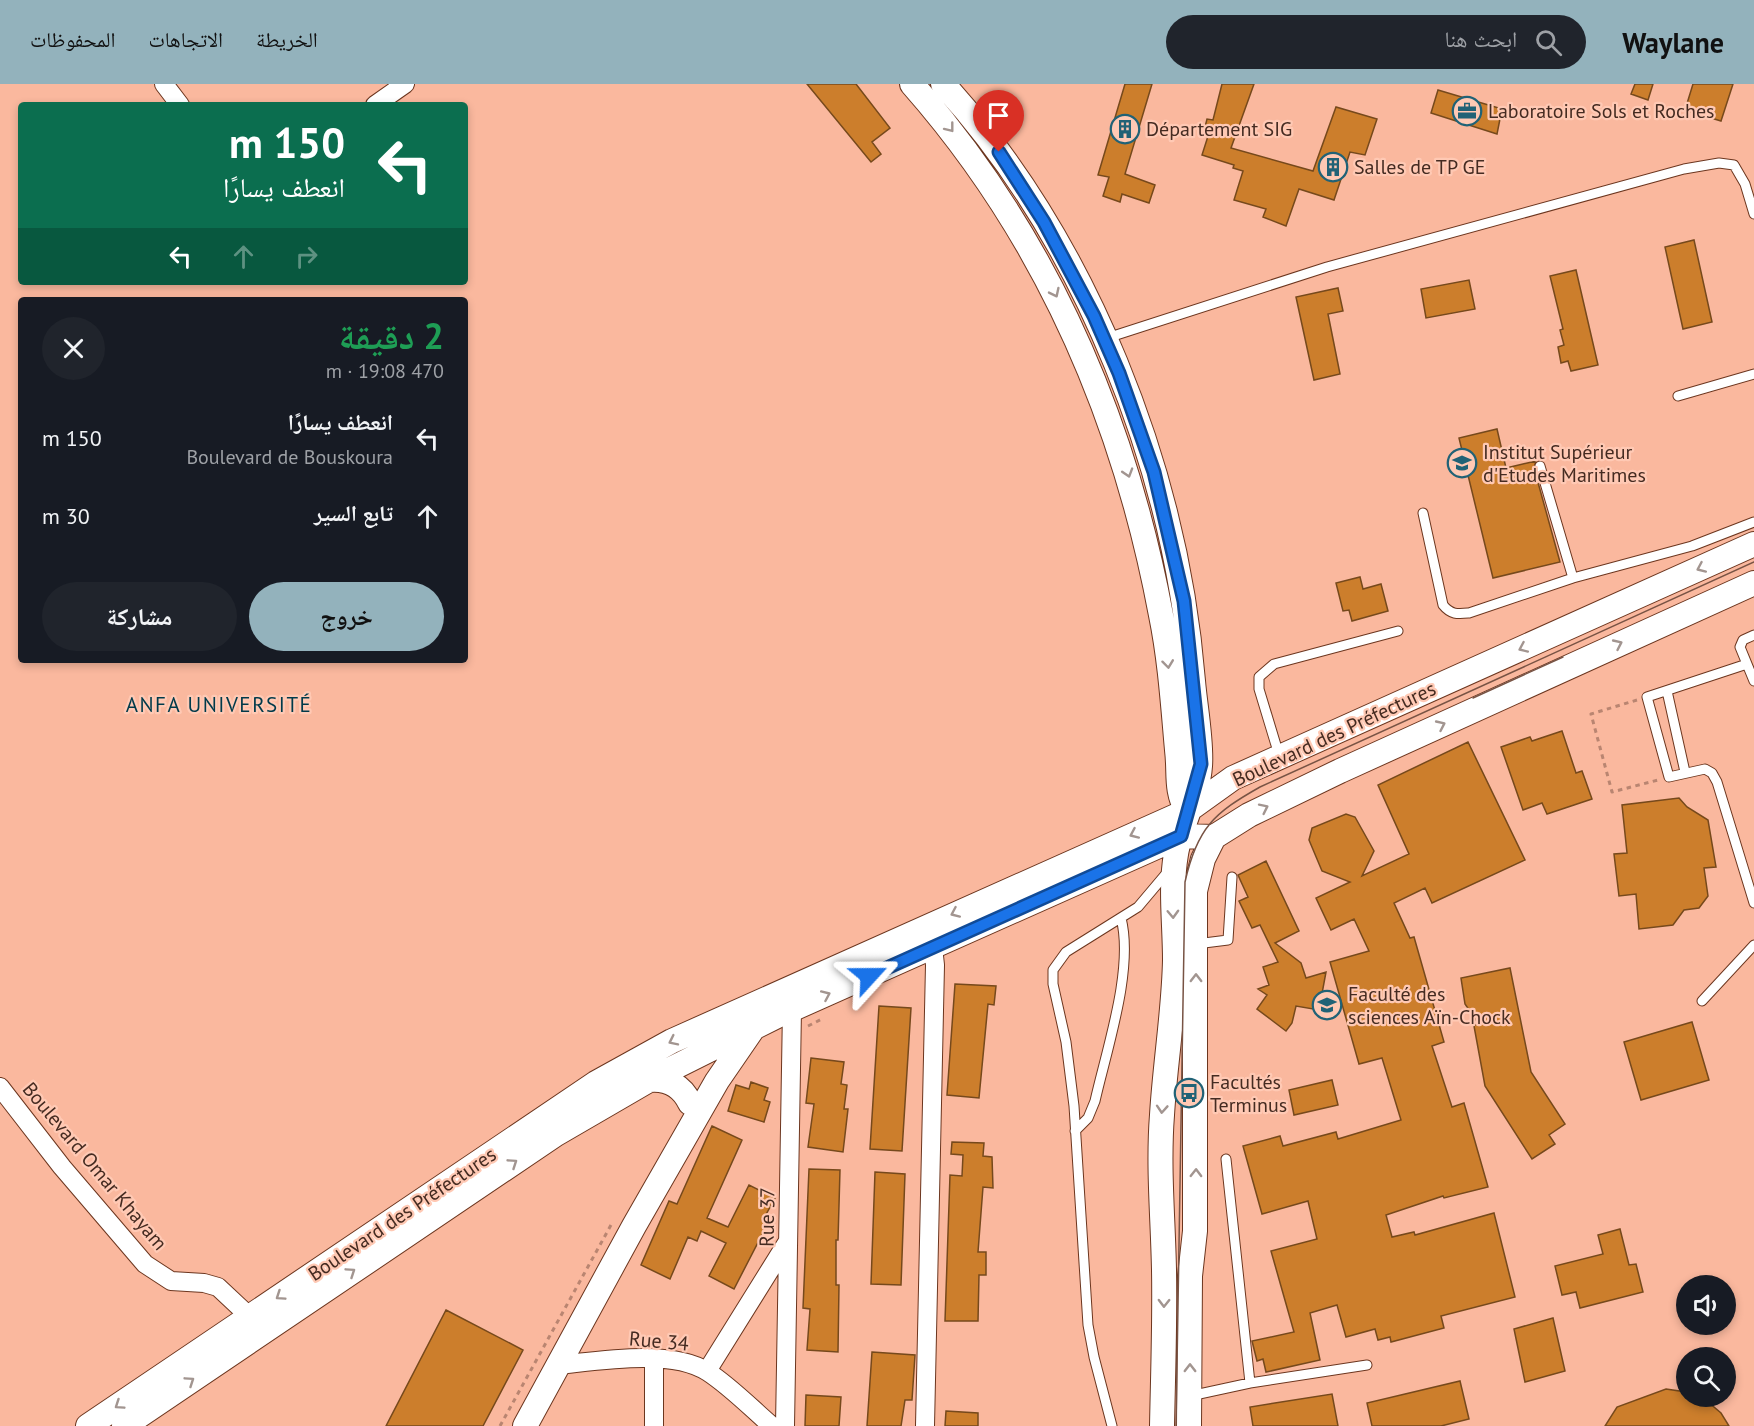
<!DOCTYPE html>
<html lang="ar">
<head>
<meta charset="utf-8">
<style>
  :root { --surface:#171b24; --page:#20242c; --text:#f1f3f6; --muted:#9ea1a6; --accent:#93b2bc }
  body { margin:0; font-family:"PT Sans","Noto Naskh Arabic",sans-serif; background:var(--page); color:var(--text); direction:rtl; height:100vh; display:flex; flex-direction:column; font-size:22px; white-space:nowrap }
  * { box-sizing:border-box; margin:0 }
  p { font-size:20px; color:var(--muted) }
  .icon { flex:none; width:33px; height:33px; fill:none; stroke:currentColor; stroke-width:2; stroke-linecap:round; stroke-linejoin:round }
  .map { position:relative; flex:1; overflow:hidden; direction:ltr }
  .sheet { position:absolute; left:18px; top:213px; width:450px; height:366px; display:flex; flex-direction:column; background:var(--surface); border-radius:6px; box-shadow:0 3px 9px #0003; direction:rtl }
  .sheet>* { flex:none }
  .top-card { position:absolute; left:18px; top:18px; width:450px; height:183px; border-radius:6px; box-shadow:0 3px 9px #0003; direction:rtl; background:#0b6e4f; color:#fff; overflow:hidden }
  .tools { position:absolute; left:1676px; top:1191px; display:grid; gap:12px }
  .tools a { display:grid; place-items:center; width:60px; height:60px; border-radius:50%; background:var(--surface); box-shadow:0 3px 9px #0003; font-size:30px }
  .pin { position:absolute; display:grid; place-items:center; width:51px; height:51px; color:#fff; margin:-62px -26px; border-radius:50% 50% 50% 0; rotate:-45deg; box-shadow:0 0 6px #0007 }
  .pin .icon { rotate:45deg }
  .me { position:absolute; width:66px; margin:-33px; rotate:66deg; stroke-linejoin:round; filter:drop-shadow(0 0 4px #0008) }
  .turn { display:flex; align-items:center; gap:21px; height:126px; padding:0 24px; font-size:27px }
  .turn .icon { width:78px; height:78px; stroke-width:2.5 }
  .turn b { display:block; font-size:42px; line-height:51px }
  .lanes { display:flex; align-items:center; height:57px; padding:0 24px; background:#0003; justify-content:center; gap:30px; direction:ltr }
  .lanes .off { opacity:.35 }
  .round { display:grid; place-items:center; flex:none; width:63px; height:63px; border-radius:32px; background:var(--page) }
  .summary { display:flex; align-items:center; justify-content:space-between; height:102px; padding:0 24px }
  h1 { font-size:36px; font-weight:700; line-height:45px; color:#1e9e55 }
  .primary-button { display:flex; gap:12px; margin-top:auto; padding:12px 24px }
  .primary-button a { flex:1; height:69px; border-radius:36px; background:var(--accent); color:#111; font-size:24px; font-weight:700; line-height:69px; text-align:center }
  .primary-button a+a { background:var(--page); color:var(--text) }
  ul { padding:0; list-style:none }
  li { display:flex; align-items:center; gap:18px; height:78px; padding:0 24px }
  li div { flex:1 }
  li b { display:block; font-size:22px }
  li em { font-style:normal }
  header { display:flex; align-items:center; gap:36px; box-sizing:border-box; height:84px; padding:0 30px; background:var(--accent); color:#111 }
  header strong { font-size:28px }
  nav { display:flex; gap:33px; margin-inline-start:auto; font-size:21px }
  .search { width:420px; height:54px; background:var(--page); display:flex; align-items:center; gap:15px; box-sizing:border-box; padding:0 21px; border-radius:33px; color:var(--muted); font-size:22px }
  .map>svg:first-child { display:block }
  .building { fill:#cc7e2c; stroke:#76491c; stroke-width:1.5 }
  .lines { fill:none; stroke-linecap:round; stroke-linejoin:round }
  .lane-casing { stroke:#6c361f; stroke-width:11 }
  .street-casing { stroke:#6c361f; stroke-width:20 }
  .secondary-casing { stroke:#6c361f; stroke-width:26 }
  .path { stroke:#b98571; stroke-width:3; stroke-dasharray:4.5 4.5; stroke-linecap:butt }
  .lane { stroke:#fff; stroke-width:9 }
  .street { stroke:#fff; stroke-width:18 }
  .secondary { stroke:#fff; stroke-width:24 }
  .tram { stroke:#785344; stroke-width:1.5 }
  .oneway { stroke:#a29590 }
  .route-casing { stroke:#114b97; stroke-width:15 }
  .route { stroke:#1a73e8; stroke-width:10 }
  .labels { text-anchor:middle; stroke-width:4.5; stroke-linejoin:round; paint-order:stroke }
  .poi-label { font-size:20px; fill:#452b21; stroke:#ffc9b4; text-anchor:start }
  .street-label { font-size:20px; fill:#452b21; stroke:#ffc9b4 }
  .neighbourhood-label { font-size:21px; letter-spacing:1.5px; fill:#003a4a; stroke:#ffc9b4 }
</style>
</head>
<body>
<header>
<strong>Waylane</strong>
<div class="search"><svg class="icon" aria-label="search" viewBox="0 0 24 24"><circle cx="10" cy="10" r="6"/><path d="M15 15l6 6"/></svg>ابحث هنا</div>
<nav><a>الخريطة</a><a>الاتجاهات</a><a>المحفوظات</a></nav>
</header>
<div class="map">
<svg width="1754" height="1342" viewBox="0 0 1754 1342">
  <rect width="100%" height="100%" fill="#fab89e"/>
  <path class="building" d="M807,0h49l34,44 -18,14 9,12 -10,8z
    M1125,0h27l-27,90 30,11 -6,18 -27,-9 -2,8 -17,-6 6,-19 -11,-2z
    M1222,0h32l-23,64 82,23 23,-64 41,12 -12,36 -15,-3 -16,48 -35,-11 -13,37 -23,-9 3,-8 -32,-9 9,-29 -10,-3 1,-3 -32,-10 7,-22 -5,-2 3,-12 6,1z
    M1635,0h18l-5,16 -17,-6z
    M1693,0h40l-12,37 -36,-11z
    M1438,6l64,19 -5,25 -66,-21z
    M1694,156l18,82 -29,7 -18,-82z
    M1576,186l22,95 -27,6 -3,-10 -7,2 -3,-16 6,-2 -4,-15 3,-1 -13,-53z
    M1469,196l6,29 -49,9 -5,-29z
    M1338,204l5,23 -15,3 12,60 -26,6 -18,-83z
    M1497,345l9,39 30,-7 -2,7 26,94 -67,16 -34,-140z
    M1360,493l3,12 18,-5 7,27 -36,10 -3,-11 -6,1 -7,-28z
    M1562,647l14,42 6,-2 10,28 -45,15 -5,-11 -19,7 -22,-63 29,-10 2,4z
    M1468,658l57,118 -93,43 -7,-15 -31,15 16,35 4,-1 30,105 -12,4 20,61 12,-4 24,84 -44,11 -1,-2 -57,19 6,22 22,-5 1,3 79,-22 21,84 -74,19 3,12 -53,14 -1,-5 -12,3 -3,-11 -29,8 -9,-32 -27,8 10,47 -54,12 -3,-13 -6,2 -5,-20 42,-9 -23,-81 46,-12 -9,-38 -46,13 -19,-68 37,-10 3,10 53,-14 2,7 63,-19 -19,-62 -23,6 -29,-102 39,-11 -15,-32 -23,11 -15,-32 34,-16 -28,-11 -13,-31 3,-12 34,-14 9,3 19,34 -12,25 47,-22 -31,-69z
    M1679,714l8,9 21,13 8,47 -12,1 4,28 -9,12 -15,2 -11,15 -34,4 -3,-35 -17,2 -5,-42 13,-1 -5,-48z
    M1266,777l33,70 -24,12 26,20 5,15 20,-6 -7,38 -23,-4 -4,17 -6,8 -29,-22 10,-14 -9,-6 11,-4 -6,-18 15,-5 -18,-37 -8,3 -13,-27 9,-4 -10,-22z
    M1510,884l21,104 34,52 -16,11 6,9 -23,15 -47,-73 -11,-60 4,-3 -13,-19 -4,-26z
    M955,900l41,2 -2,19 -6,-1 -9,94 -32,-3z
    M879,922l32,2 -9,143 -32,-2z
    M1692,938l17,58 -68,20 -17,-58z
    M811,974l33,4 -3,22 6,1 -3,24h4l-5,43 -35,-5 6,-43 -8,-1z
    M1332,996l6,25 -44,10 -5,-25z
    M751,998l17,6 -4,12 6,2 -6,20 -36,-11 8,-26 13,4z
    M712,1042l30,14 -35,78 21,9 21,-42 26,13 -12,22 5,3 -34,66 -25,-13 17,-33 -25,-12 -4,10 -9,-4 -18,42 -29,-14 28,-64 8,3z
    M952,1058l32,1 -1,13 9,1 1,31 -10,-1 -5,65h8v23h-7l-1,46h-33l5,-146 12,1 1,-21 -12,-1z
    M809,1085l31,1 -2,70h-2v45h3l-1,67 -31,-2 3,-41 -7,-1z
    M875,1088l30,2 -4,111 -30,-1z
    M1620,1145l9,36 7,-1 7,28 -63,16 -4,-16 -14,3 -7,-29 48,-12 -5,-19z
    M446,1226l77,40 -40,76h-97z
    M1553,1234l12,53 -40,11 -11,-53z
    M872,1268l43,3 -3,45h-7l-4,26h-34z
    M1460,1297l9,38 -28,7h-69l-5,-23z
    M1666,1305l20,3v4h15l20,17 8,13h-124l12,-19z
    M1332,1310l6,32h-85l-3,-19z
    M806,1311l35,2 -2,29h-34z
    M946,1327l32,2v13h-33z"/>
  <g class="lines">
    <g class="lane-casing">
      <path id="lane" d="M1107,254l220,-71 357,-98 35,-6 15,2 11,19 9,30
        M1678,312l76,-22
        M1540,382l33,112
        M1423,429l20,92c8,10 15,9 26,8l104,-35 119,-32 62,-24
        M1754,551l-11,5 -3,7 14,34
        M1747,580l-100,33 22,80 36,-8 7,4 5,9 37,121
        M1667,607l18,81
        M1279,671l-20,-66v-12l15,-13 124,-33
        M1196,860l32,-4 4,-63
        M1702,917l52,-56
        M1075,1047l13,-13 7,-17c12,-53 39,-132 26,-183
        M1250,1299l117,-18
        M1190,1312l60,-13 -24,-224
        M1112,1342l-18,-69 -6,-32 -14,-219 -8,-64 -13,-58v-14l13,-18 72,-45 27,-32"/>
    </g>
    <g class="street-casing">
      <path id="street" d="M164,0l16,21
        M375,21l30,-21
        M0,1003l62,80 83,97 26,17 33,2 14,4 32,30
        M557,1281c41,-4 115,-17 151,7 23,15 43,36 64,54
        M707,1287l81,-130
        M654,1342v-67
        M785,1342l7,-417
        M925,1342l10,-461 -2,-18"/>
    </g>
    <g class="secondary-casing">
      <path id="secondary" d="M912,0c133,151 212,334 249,531 9,44 12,90 16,135 3,24 -2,39 10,61
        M943,0c144,158 233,386 250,597 2,25 9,61 7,85 -2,30 -19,58 -24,88 -6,35 -1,70 -1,106 -1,51 -10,104 -13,155 -4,52 1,103 2,155 1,52 -1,104 -2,156
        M649,996c19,-2 33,6 41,23
        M88,1342l508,-343 76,-42 515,-230 46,-33 521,-234
        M124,1342l432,-292 93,-54 128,-64 404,-180 33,1 35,-22 91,-44 414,-188
        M525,1342l109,-200 83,-145 35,-51
        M1189,1342l1,-150 5,-45v-340l8,-32 11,-22"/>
    </g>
    <path class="path" d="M1637,616l-46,14 21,78 46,-12
      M808,942l16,-8
      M500,1342l111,-201"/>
    <use href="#lane" class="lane"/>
    <use href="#street" class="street"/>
    <use href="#secondary" class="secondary"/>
    <path class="tram" d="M1473,614l90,-41
      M1176,1342l9,-544c12,-54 29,-69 75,-95l494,-225"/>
  </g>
  <defs><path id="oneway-chevron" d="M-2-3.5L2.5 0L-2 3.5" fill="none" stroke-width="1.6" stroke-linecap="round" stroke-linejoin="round" transform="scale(1.5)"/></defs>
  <g class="oneway">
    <use href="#oneway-chevron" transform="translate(950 44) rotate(52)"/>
    <use href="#oneway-chevron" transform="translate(1055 209) rotate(64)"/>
    <use href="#oneway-chevron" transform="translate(1128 389) rotate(73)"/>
    <use href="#oneway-chevron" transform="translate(1701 484) rotate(156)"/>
    <use href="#oneway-chevron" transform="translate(1618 560) rotate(-25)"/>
    <use href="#oneway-chevron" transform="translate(1523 564) rotate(156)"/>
    <use href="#oneway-chevron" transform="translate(1168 580) rotate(83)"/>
    <use href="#oneway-chevron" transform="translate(1441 641) rotate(-25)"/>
    <use href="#oneway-chevron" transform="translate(1264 724) rotate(-26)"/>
    <use href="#oneway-chevron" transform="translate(1134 750) rotate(156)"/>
    <use href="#oneway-chevron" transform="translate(955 829) rotate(156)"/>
    <use href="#oneway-chevron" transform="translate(1173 830) rotate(88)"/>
    <use href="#oneway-chevron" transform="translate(1196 894) rotate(-90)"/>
    <use href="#oneway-chevron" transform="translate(826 911) rotate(-24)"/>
    <use href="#oneway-chevron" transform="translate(673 957) rotate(154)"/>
    <use href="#oneway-chevron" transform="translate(1162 1025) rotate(94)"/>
    <use href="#oneway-chevron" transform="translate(513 1079) rotate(-34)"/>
    <use href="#oneway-chevron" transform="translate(1196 1089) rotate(-89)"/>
    <use href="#oneway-chevron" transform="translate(351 1188) rotate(-34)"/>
    <use href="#oneway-chevron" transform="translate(280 1212) rotate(146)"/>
    <use href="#oneway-chevron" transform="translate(1164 1219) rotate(91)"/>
    <use href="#oneway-chevron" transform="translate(1190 1284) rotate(-90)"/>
    <use href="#oneway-chevron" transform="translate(190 1297) rotate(-34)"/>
    <use href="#oneway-chevron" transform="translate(119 1321) rotate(146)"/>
  </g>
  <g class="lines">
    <g class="route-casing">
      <path id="route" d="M869,892l312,-140 20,-72 -17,-163 -30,-129 -35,-99 -25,-57 -50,-94 -45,-70"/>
    </g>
    <use href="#route" class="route"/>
  </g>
  <defs>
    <g id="office-ring" transform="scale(1.5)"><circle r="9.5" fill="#ffc9b4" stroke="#216276" stroke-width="1.5"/><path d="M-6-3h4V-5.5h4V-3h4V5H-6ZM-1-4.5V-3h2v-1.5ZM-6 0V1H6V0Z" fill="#216276"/></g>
    <g id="building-ring" transform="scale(1.5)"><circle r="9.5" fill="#ffc9b4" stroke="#216276" stroke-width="1.5"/><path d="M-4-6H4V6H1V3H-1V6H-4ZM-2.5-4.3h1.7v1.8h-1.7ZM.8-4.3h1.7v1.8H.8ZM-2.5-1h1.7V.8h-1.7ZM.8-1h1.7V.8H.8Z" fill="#216276"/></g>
    <g id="university-ring" transform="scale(1.5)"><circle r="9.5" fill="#ffc9b4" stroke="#216276" stroke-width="1.5"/><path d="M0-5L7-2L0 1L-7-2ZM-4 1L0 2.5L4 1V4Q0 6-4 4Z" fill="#216276"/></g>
    <g id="bus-ring" transform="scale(1.5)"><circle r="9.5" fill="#ffc9b4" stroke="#216276" stroke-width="1.5"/><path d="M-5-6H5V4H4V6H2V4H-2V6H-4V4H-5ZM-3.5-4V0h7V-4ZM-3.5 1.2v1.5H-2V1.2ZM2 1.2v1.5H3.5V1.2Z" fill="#216276"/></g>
  </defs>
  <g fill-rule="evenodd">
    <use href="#office-ring" x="1467" y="27"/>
    <use href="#building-ring" x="1125" y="45"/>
    <use href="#building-ring" x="1333" y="83"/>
    <use href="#university-ring" x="1462" y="379"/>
    <use href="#university-ring" x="1327" y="921"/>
    <use href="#bus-ring" x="1189" y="1009"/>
  </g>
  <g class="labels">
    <g class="poi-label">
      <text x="1488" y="34">Laboratoire Sols et Roches</text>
      <text x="1146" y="52">Département SIG</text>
      <text x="1354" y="90">Salles de TP GE</text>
      <text x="1483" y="375">Institut Supérieur<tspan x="1483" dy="23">d'Etudes Maritimes</tspan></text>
      <text x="1348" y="917">Faculté des<tspan x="1348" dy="23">sciences Aïn-Chock</tspan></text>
      <text x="1210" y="1005">Facultés<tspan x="1210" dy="23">Terminus</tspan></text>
    </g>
    <g class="street-label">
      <text transform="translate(1334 650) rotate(-25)" y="7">Boulevard des Préfectures</text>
      <text transform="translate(95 1082) rotate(50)" y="7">Boulevard Omar Khayam</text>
      <text transform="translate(402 1130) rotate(-34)" y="7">Boulevard des Préfectures</text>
      <text transform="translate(767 1133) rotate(-89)" y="7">Rue 37</text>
      <text transform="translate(659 1257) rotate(5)" y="7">Rue 34</text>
    </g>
    <g class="neighbourhood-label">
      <text x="219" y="628">ANFA UNIVERSITÉ</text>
    </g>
  </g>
</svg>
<div class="tools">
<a><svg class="icon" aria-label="sound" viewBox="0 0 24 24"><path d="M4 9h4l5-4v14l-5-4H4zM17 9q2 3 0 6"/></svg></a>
<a><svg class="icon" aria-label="search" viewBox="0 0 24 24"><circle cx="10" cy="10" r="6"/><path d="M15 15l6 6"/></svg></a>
</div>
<div class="pin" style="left:999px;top:68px;background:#d93025"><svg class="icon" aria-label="arrive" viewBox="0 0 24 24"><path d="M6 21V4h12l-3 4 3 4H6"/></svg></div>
<svg class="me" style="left:869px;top:892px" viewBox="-20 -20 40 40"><path d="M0-17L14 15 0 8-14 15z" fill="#1a73e8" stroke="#fff" stroke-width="4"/></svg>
<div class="top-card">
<div class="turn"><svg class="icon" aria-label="left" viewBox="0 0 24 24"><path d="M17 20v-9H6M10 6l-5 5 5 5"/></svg><div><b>150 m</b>انعطف يسارًا</div></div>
<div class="lanes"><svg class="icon" aria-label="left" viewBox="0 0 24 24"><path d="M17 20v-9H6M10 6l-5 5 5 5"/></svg><svg class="icon off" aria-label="ahead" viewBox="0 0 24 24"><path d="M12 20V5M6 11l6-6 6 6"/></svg><svg class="icon off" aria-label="right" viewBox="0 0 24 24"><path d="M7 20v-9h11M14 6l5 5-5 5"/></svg></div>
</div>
<section class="sheet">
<div class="summary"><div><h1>2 دقيقة</h1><p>470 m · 19:08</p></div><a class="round"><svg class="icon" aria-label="close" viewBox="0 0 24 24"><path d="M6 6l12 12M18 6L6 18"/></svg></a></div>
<ul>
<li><svg class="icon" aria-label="left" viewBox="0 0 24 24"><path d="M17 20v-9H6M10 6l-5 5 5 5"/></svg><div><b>انعطف يسارًا</b><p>Boulevard de Bouskoura</p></div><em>150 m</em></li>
<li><svg class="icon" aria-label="ahead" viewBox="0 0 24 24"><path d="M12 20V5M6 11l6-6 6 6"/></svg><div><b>تابع السير</b></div><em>30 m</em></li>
</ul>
<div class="primary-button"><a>خروج</a><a>مشاركة</a></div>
</section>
</div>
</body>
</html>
